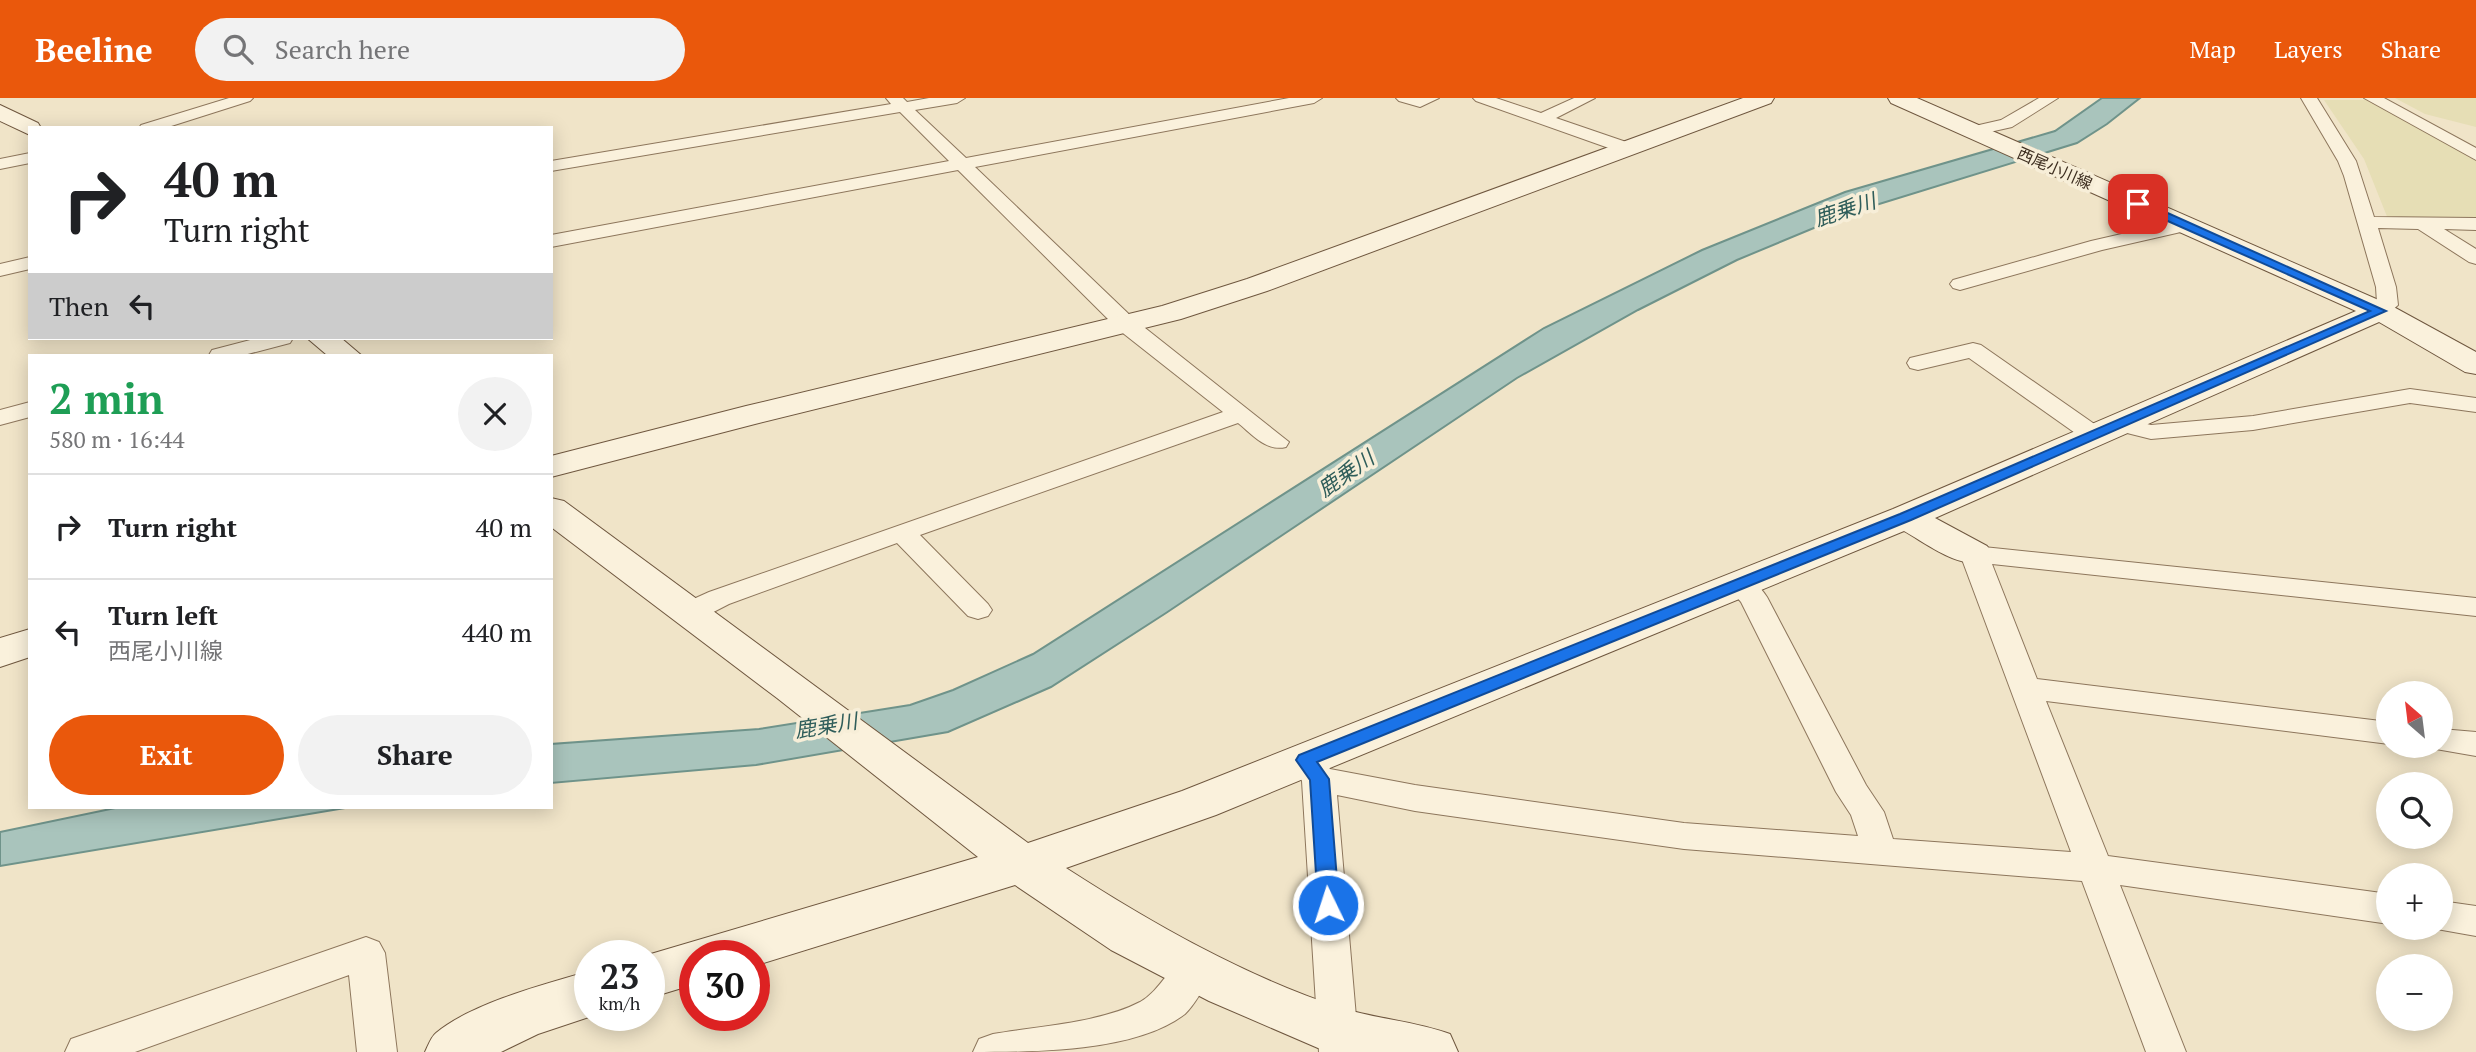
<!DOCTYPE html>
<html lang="en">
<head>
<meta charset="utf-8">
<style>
  :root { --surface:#fff; --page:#f2f2f2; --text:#202124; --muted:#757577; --line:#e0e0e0; --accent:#ea580c }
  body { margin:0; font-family:"PT Serif","Noto Sans JP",serif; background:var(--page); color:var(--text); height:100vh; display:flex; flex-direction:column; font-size:26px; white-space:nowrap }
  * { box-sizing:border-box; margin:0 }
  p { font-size:23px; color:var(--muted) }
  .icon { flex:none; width:38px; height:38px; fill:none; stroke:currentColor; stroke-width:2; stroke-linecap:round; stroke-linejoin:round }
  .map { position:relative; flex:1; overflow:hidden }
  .sheet { position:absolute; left:28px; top:256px; width:525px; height:455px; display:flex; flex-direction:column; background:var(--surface); border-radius:0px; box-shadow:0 4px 18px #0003 }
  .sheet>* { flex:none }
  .hud { position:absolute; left:28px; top:28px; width:525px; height:214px; border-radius:0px; box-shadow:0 4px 18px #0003; background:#fff; color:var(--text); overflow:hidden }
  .needle { width:46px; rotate:332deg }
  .controls { position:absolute; left:2376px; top:583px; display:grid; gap:14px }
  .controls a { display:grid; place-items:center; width:77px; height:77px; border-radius:50%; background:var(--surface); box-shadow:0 4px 18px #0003; font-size:35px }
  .speed { position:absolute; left:574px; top:842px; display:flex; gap:14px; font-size:35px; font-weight:700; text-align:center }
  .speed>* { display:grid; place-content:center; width:91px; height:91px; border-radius:50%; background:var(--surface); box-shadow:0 4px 18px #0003; line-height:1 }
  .speed small { font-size:18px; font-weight:400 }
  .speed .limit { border:10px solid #d22; background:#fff; color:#111 }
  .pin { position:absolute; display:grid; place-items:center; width:60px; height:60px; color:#fff; margin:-30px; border-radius:14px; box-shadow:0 4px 10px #0006 }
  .me { position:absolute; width:77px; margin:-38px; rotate:356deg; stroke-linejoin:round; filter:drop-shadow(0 0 5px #0008) }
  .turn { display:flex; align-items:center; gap:24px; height:147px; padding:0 21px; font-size:32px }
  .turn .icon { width:91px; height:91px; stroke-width:2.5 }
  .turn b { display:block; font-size:49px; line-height:60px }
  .then { display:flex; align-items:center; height:66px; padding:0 21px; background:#0003; gap:14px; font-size:26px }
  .round { display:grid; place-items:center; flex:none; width:74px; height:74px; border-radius:37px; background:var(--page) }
  .headline { display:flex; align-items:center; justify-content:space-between; height:119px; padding:0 21px }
  h1 { font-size:42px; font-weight:800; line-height:52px; color:#1e9e55 }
  .action { display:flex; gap:14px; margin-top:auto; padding:14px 21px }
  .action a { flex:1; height:80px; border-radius:42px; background:var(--accent); color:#fff; font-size:28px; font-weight:800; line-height:80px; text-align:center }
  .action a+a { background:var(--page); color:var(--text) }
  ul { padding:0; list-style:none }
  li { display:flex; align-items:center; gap:21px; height:105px; padding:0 21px; border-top:2px solid var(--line) }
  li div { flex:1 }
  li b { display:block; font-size:26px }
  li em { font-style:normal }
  header { display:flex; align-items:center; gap:42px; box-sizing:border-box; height:98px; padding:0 35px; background:var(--accent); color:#fff }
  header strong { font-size:33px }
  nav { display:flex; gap:38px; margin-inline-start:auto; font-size:24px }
  .search { width:490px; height:63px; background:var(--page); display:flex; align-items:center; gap:18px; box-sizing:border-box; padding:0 24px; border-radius:38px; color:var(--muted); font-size:26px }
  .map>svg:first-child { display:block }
  .farmland { fill:#e6deb5 }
  .water { fill:#a9c4bc; stroke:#6f938a; stroke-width:2 }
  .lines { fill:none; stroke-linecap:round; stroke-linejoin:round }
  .street-casing { stroke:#8d765c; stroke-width:2 }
  .secondary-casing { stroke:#6f573f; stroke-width:2 }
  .street { fill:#faf1dc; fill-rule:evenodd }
  .secondary { fill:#faf1dc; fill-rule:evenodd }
  .route { fill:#1a73e8; stroke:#114b97; stroke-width:2 }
  .labels { text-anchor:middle; stroke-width:7; stroke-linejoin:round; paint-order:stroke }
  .far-street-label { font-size:16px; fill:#3d2e20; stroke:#f7eed8 }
  .water-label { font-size:21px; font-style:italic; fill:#2f5d5a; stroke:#f7eed8 }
</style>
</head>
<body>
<header>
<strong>Beeline</strong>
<div class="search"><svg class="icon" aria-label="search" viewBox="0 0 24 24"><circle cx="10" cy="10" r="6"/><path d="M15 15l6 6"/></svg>Search here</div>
<nav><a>Map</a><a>Layers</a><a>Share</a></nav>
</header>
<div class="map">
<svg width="2476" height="954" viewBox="0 0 2476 954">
  <rect width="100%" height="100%" fill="#f0e4c8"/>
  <path class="farmland" d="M2395,0h81v29l-51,-13z
    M2324,2h46l106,59v62l-88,-2 -24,-60z"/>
  <path class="water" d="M2102,0h38l-33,26 -30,19 -227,70 -113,47 -99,50 -121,68 -351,235 -115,74 -103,45 -192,33 -205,18v-39l208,-15 151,-24 43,-15 80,-36 511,-326 158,-78 143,-58 210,-61z
    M120,709h231l-351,59v-34z"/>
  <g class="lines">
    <g class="street-casing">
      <path id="street" d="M229,0h24l-3,3 -85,27h-26l2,-3z
        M886,0h17l4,4 22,-4h36l-8,5 -42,7 51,48 323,-60h33l-8,5 -339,64 160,153 154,122 -3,5c-20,5 -34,-13 -48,-24l-318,112 68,69 4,6 -4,6 -10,3 -10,-3 -71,-73 -168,61 -31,16 -10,2 -10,-2 -4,-7 4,-7 31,-14 514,-180 -104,-82 -161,-160 -407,77v-12l398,-74 -49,-49 -349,59v-10l340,-57z
        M1396,0h43l-19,9 -21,-6z
        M1473,0h23l45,15 33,-15h21l-39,20 76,26 2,4 -8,5 -6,-1 -144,-51z
        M2039,0h19l-46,29 -40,9 -8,-5 2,-3 35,-8z
        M2301,0h16l39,63 18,56 102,1v12l-32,-1 32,20v15l-7,-2 -51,-33 -40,-1 18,59 2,18 -11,10h-14l-4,-4 8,-8 -1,-16 -32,-111 -6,-15z
        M2364,0h20l92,50v12z
        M30,55v10l-30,6v-10z
        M2187,121l9,6 -2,4 -92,21 -142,40 -7,-2 -3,-4 3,-4 138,-39z
        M30,159v12l-30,7v-12z
        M258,240h35l-3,5 -46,12h-35l3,-5z
        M1973,245l8,2 122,85 3,5 -3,5 -9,2 -9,-2 -116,-82 -51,12 -8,-2 -3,-5 3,-5z
        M2410,291l66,9v14l-66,-9 -157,27 -102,9 -40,-10 -3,-5 3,-5 9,-2 31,8 102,-9z
        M30,304v15l-30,8v-15z
        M1974,448l502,52v18l-484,-52 45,115 352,43v22l-343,-43 62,155 281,38v30l-269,-39 66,167h-40l-64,-171 -398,-32 -269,-38 -78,-16 22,257h-40l-17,-271 -9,-16 4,-8c17,-5 23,-1 33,12l85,16 269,38 174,13 -7,-21 -15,-23 -95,-190 -16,-18 4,-6c17,-5 29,5 38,19l99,188 18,27 9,27 178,13 -111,-298 4,-6z
        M2441,631l35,3v24l-46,-8 -2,-2h13z
        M2441,803l35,5v30l-45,-8h10z
        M366,839l13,5 6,11 12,99h-40l-8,-77 -214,77h-70l6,-13z
        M1194,855l14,5 5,11c-7,15 -16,33 -28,45 -49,38 -150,38 -212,38l6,-13 14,-5c45,-8 107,-11 147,-32 23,-13 30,-41 54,-49z"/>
    </g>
    <g class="secondary-casing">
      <path id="secondary" d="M1743,0h31l-3,5 -504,188 -86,28 -426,105 -204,53v-21l195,-50 416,-100 85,-27z
        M1888,0h29l473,207 86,47v22l-11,-2 -86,-50 -444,196 52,28 6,8 -6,8c-29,7 -58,-17 -83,-31l-688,284 -150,53c85,55 178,108 275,140 36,11 73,13 109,26l8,18h-129l-11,-4 -109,-47 -98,-51 -96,-65 -261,81v-10h-59v28l-46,14v-42h-5l334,-99 -201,-159 -226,-171v-29l13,3 464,342 154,-52 711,-282 463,-198 -465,-208z
        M0,7l38,18 3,5h-11v7l-30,-14z
        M307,240h34l20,17h-34z
        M30,531v28l-30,10v-29z
        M590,873v44h5l-57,19 -37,18h-76c3,-6 6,-15 11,-19 36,-30 109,-49 154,-62z"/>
    </g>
    <use href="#street" class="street"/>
    <use href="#secondary" class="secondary"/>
  </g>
  <path class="route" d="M2134,103h7l245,110 -475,209 -594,242 12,17 10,126 -3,6 -8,2 -7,-2 -3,-6 -8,-125 -14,-20 3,-5 601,-241 470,-203 -236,-105z"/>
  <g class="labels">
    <g class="far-street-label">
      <text transform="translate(2055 70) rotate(24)" y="6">西尾小川線</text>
    </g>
    <g class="water-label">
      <text transform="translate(1845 112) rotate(-18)" y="7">鹿乗川</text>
      <text transform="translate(1346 376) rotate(-35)" y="7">鹿乗川</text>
      <text transform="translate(826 628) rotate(-9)" y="7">鹿乗川</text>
    </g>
  </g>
</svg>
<div class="controls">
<a><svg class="needle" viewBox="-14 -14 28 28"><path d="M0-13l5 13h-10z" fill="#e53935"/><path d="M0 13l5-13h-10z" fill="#757577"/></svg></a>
<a><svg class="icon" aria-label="search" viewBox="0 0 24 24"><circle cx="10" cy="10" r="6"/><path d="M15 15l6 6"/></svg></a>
<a>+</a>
<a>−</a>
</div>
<div class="speed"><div>23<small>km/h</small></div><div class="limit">30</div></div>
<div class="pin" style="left:2138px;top:106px;background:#d93025"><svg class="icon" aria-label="arrive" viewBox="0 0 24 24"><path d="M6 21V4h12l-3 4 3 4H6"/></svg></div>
<svg class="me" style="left:1328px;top:807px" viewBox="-20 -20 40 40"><circle r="17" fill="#1a73e8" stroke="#fff" stroke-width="3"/><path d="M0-11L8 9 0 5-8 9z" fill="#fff"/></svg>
<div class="hud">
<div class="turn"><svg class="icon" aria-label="right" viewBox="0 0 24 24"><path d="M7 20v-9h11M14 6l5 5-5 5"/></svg><div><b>40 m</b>Turn right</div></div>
<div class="then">Then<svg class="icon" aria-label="left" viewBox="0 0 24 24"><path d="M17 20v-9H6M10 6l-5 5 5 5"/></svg></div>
</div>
<section class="sheet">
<div class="headline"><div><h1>2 min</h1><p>580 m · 16:44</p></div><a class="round"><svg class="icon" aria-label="close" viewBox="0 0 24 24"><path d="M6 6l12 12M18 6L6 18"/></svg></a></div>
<ul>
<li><svg class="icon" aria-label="right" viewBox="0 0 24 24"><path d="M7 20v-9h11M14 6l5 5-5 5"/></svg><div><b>Turn right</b></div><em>40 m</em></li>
<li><svg class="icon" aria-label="left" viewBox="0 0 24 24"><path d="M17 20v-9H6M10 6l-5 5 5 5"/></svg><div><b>Turn left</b><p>西尾小川線</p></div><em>440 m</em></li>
</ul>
<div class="action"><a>Exit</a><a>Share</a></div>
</section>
</div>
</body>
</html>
